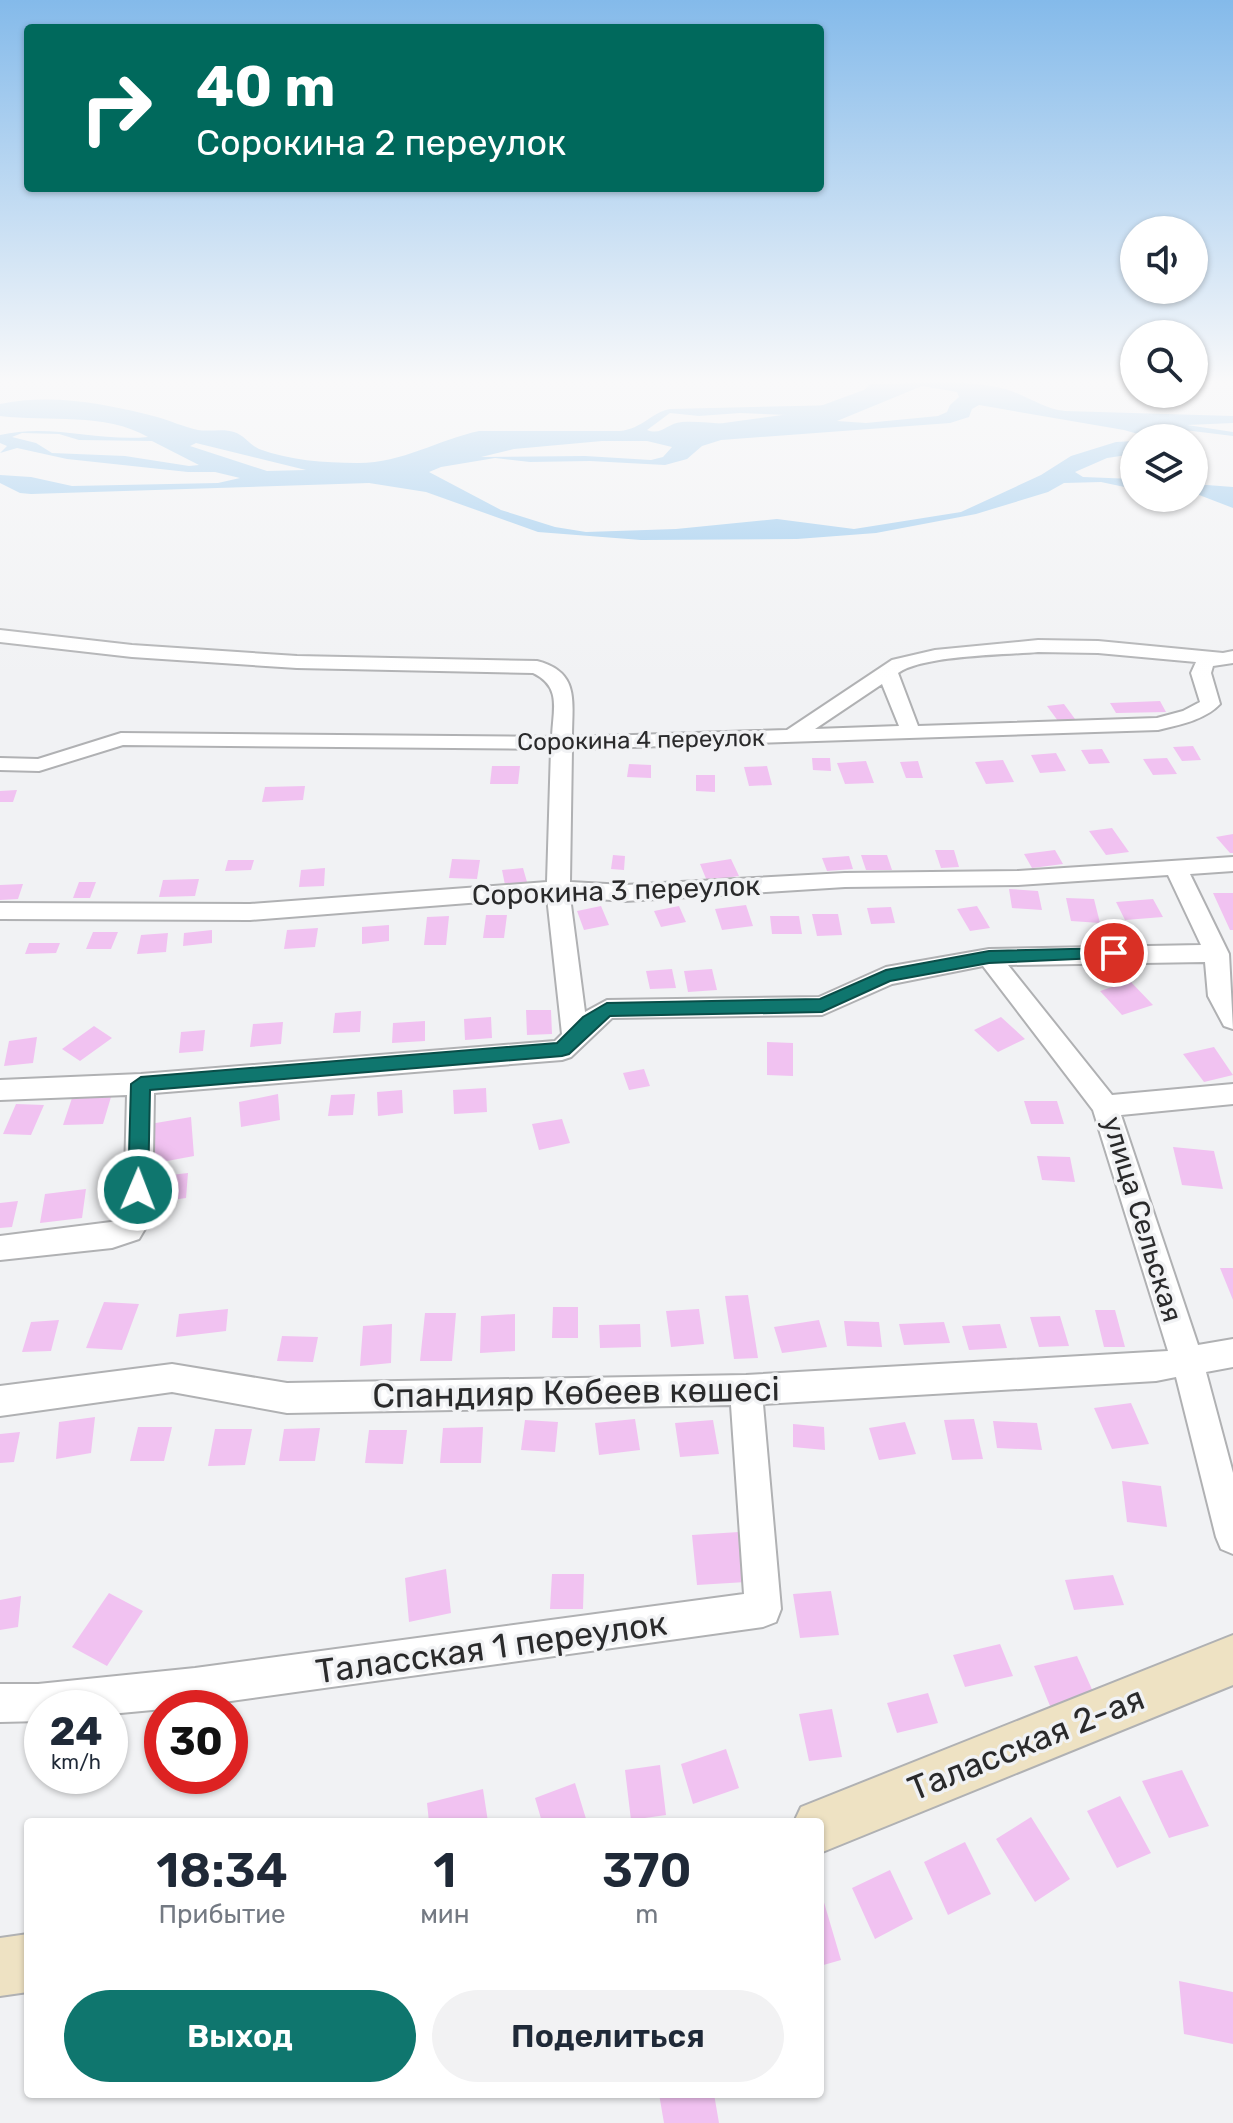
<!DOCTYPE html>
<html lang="ru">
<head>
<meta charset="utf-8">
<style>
  :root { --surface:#fff; --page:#f2f2f3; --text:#1f2937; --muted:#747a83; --accent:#0f766e }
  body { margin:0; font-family:Rubik,sans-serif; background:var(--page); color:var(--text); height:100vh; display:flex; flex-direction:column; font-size:30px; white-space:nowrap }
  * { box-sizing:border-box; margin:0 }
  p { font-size:26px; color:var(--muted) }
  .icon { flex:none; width:44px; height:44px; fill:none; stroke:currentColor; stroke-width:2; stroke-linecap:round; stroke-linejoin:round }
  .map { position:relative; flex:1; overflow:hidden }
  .drawer { position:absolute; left:24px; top:1818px; width:800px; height:280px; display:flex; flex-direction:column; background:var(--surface); border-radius:8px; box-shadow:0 2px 6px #0004 }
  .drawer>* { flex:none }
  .guide { position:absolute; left:24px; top:24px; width:800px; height:168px; border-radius:8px; box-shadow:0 2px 6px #0004; background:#00695c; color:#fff; overflow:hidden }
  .controls { position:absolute; left:1120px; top:216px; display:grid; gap:16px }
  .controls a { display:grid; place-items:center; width:88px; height:88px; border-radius:50%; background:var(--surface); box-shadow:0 2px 6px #0004; font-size:40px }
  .speed { position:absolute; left:24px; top:1690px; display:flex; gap:16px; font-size:40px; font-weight:700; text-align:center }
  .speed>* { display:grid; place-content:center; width:104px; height:104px; border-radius:50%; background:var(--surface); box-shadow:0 2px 6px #0004; line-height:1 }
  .speed small { font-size:20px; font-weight:400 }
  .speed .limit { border:12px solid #d22; background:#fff; color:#111 }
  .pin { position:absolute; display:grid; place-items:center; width:68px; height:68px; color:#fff; margin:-34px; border:4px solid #fff; border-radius:50%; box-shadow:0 2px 8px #0007 }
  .me { position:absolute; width:88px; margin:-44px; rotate:1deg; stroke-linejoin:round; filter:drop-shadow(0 0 6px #0008) }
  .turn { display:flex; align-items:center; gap:28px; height:168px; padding:0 40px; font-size:36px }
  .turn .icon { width:104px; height:104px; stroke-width:2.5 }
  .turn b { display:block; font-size:56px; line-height:68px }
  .eta { display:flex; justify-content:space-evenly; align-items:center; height:136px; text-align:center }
  .eta b { font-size:48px; font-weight:600; line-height:56px }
  .primary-button { display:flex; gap:16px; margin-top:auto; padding:16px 40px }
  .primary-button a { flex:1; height:92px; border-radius:48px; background:var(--accent); color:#fff; font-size:32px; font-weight:600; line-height:92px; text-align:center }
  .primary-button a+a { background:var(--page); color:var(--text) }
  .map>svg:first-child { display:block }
  .water { fill:#8ec4ed; fill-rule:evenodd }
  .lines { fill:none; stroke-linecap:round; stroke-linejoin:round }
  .river { fill:#8ec4ed; fill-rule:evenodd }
  .building { fill:#f1c2f1 }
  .street-casing { stroke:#b0b1b3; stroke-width:4 }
  .secondary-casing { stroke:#b0b1b3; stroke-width:4 }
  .street { fill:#fff; fill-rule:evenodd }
  .secondary { fill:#eee2c3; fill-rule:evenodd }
  .route { fill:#0f766e; stroke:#0a4d48; stroke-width:2 }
  .labels { text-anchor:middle; stroke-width:7; stroke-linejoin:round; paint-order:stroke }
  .far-street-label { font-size:24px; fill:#2a2a2b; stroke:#f1f2f4 }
  .street-label { font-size:28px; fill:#2a2a2b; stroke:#f1f2f4 }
  .near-street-label { font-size:34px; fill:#2a2a2b; stroke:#f1f2f4 }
</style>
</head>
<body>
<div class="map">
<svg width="1233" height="2123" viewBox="0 0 1233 2123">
  <rect width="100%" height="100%" fill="#f1f2f4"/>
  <path class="water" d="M870,384c43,0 90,-5 131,4 23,5 41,21 64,23l168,5v7l-46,2 46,7v4l-73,-9 -5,3 17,8h-20l-28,-8 -145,-25 -7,4 -3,8 -19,6 -229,17 -19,6 -15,13 -22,6 -75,-4 -60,1 -35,-4 -54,9 -12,5 72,38 54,17 31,5 90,-3 101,-10 77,10 107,-17 80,-37 30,-19 45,-14 18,-1v13l-27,4 -32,14 8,5 51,2v10l-33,-7 -37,1 -16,9 -72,22 -100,19 -79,6 -156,1 -103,-8 -112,-40 -57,-9 -338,11 -11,-1 -20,-10v-8l31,2 41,9 146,-3 22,-5 -25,-6h-27l-121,-13 -50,-11 -17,5 7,-7 -7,-3v-8c51,-12 98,7 148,2 -43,-25 -100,-15 -148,-21v-12c52,-11 107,0 157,13 14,4 27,10 41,13 12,2 25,-2 36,2 10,3 16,13 25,17 29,11 66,14 97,14 45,1 81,-23 123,-32h141c22,-2 32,-19 50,-22l171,-4 13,-4zM922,386l35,6 2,5 -9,8 -3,7 -9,4 -72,7 -29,-2zM670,413l29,3 41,-3 72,3c-41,21 -87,4 -130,6 -15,1 -20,14 -35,8zM22,433l37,1 20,6 73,1 47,24 -10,1 -64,-10 -73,-3 -16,-10 -24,-6zM602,441h45l25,6 -9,10 -12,3 -66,-4 -104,1 33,-8zM196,443l110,27 -39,1 -77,-25z
    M1194,484l39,3v21l-39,-15z"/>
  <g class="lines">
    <path class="river" d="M880,384h29l-3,4 -98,36 -106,14 -11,-6 11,-6 102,-14z"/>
  </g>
  <path class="building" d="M1160,701l6,11 -50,1 -6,-10z
    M1064,704l11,15 -17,2 -11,-15z
    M1193,746l8,14 -19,1 -9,-14z
    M1102,749l8,14 -21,1 -8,-14z
    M1056,753l10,18 -26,2 -9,-18z
    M812,758h18l1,13 -18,-1z
    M1167,758l10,16 -24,1 -10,-16z
    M1003,760l11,22 -28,2 -11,-22z
    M866,761l8,22 -29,1 -8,-21z
    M918,761l5,17h-17l-6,-16z
    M629,764l22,1v13l-24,-1z
    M492,766h28l-2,18h-28z
    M767,766l5,19 -23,1 -5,-19z
    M696,775h19v17l-19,-1z
    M305,786l-2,14 -41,2 3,-15z
    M17,790l-4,12h-13v-11z
    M1112,828l17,24 -23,3 -17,-24z
    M1233,834v19h-3l-14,-16z
    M935,850h19l5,17 -18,1z
    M1055,850l8,14 -31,4 -8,-14z
    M613,855l12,1 -1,14 -13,-1z
    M861,855h26l5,15h-26z
    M849,856l4,13 -26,2 -5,-13z
    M452,859l28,1 -3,19 -28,-1z
    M731,859l8,17 -32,5 -7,-17z
    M228,860h26l-3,10 -26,1z
    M325,868l-1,18 -25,1 2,-17z
    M523,868l4,14 -22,3 -3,-15z
    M199,879l-4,17 -36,1 4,-17z
    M79,882h17l-6,16h-17z
    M23,884l-5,15 -18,1v-15z
    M1009,889l29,2 4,19 -30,-2z
    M1213,893h20v37h-3z
    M1066,898l28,1 6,24 -29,-2z
    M1153,899l10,18 -38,3 -9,-18z
    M746,905l7,21 -31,4 -7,-21z
    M601,906l8,19 -25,5 -7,-19z
    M679,906l7,16 -25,5 -7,-16z
    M977,906l13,22 -20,3 -13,-22z
    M891,907l4,16 -24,1 -4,-16z
    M812,914h26l4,21 -25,1z
    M486,915h21l-3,23h-21z
    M449,916l-3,29h-22l3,-28z
    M770,916h29l3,18h-30z
    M389,925v16l-27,3v-17z
    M318,928l-3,19 -31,2 3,-19z
    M212,930v13l-29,3 1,-13z
    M93,932h25l-7,17h-25z
    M168,933l-2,19 -29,2 4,-19z
    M29,943h31l-4,10 -31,1z
    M672,969l4,19 -26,1 -4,-18z
    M712,969l5,21 -29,2 -4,-21z
    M1130,981l23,24 -31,10 -22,-24z
    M526,1010h25l1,24 -25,1z
    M361,1011l-1,21 -27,1 2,-20z
    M491,1017l1,21 -27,2 -1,-21z
    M1001,1017l24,22 -27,13 -24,-22z
    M425,1021v20l-33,2 1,-20z
    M283,1022l-2,22 -31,3 3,-23z
    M94,1026l18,12 -32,23 -18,-12z
    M205,1030l-2,21 -24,2 2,-21z
    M37,1037l-4,26 -29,3 5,-25z
    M767,1042l26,1v33l-26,-1z
    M1214,1047l19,28 -29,7 -21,-28z
    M644,1069l6,17 -21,4 -6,-17z
    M486,1088l1,24 -33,2 -1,-24z
    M402,1090l1,23 -25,3 -1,-24z
    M278,1094l2,26 -39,7 -2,-25z
    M355,1094l-2,21 -25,1 3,-21z
    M111,1097l-8,27 -40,1 9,-27z
    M1024,1101h33l7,23h-33z
    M16,1104l28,1 -13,30 -28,-1z
    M191,1117l3,39 -43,8 -1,-40z
    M562,1119l8,24 -31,7 -7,-26z
    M1173,1147l41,4 9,38 -41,-4z
    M1037,1156l33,1 5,25 -33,-2z
    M188,1173l-2,25 -36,5 3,-26z
    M86,1189l-4,29 -42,5 5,-29z
    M18,1201l-6,26 -12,1v-25z
    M1220,1268h13v32z
    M748,1295l10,63 -24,1 -9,-63z
    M104,1302l35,2 -17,46 -36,-2z
    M553,1307h25v31h-26z
    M228,1309l-2,22 -50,6 3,-23z
    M699,1309l5,35 -33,3 -5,-36z
    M1095,1310h20l10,37h-21z
    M425,1313h31l-4,48h-32z
    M515,1314v37l-35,2 1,-37z
    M1060,1316l9,30 -30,1 -9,-30z
    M59,1320l-8,31 -29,1 9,-30z
    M819,1320l8,27 -45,6 -8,-26z
    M844,1321l35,1 3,25 -35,-1z
    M944,1322l6,21 -46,2 -5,-21z
    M392,1324l-1,39 -31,3 3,-40z
    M640,1324l1,23 -41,1 -1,-23z
    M1000,1324l7,24 -38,2 -7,-24z
    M282,1336l36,1 -5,25 -36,-1z
    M1131,1403l18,41 -37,5 -18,-41z
    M95,1417l-4,36 -35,6 3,-37z
    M635,1419l5,31 -41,5 -4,-32z
    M974,1419l9,40 -31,1 -8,-40z
    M525,1420l33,2 -3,30 -34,-2z
    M713,1420l6,34 -39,3 -5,-34z
    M993,1421l44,2 5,27 -45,-2z
    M905,1422l11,32 -37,6 -10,-32z
    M793,1424l31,3 1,23 -32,-3z
    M138,1427h34l-8,34h-34z
    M483,1427l-2,36h-41l3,-35z
    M320,1428l-5,33h-36l5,-32z
    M215,1429h37l-7,36 -37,1z
    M369,1430h38l-4,34 -38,-1z
    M20,1432l-6,30 -14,1v-29z
    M1122,1481l39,5 6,41 -40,-5z
    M739,1532l7,50 -49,3 -5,-50z
    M446,1569l5,44 -42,9 -4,-44z
    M552,1574h32l-1,35h-33z
    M1113,1575l11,30 -50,5 -9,-30z
    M831,1591l8,44 -39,3 -7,-44z
    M109,1593l34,18 -36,55 -35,-19z
    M21,1596l-3,31 -18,3v-30z
    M1000,1644l13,32 -48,11 -12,-32z
    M1077,1656l18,40 -45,10 -16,-40z
    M928,1693l10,30 -41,10 -10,-30z
    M832,1709l10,48 -33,4 -10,-47z
    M726,1749l13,39 -46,16 -12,-40z
    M660,1765l6,50 -35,5 -6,-50z
    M1182,1770l27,56 -40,12 -27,-57z
    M575,1783l12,39h-45l-7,-24z
    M483,1789l5,33h-59l-2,-19z
    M1120,1796l31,57 -34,15 -30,-57z
    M1031,1817l39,62 -35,23 -39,-63z
    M965,1842l26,52 -43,21 -24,-53z
    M890,1870l23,49 -38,20 -23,-51z
    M823,1899l18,61 -21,6v-66z
    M1179,1981l54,11v52l-49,-10z
    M659,2094h55l5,29h-55z"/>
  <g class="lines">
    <g class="street-casing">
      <path id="street" d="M0,630l132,15 165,11 240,5c43,11 35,40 35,76l215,-7 105,-70 43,-10 103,-10 60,1 125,12 10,-2v12l-20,3 -2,7 9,31c-15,16 -41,21 -62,26l-586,19 -2,133 55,3 220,-12 173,-2 215,-14v14l-43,3 39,80 4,75 -9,-3 -16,-30 -3,-34 -197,3 104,130 121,-11v20l-112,11 77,230 35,-6v28l-27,5 27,101v81l-12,-5 -5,-12 -40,-160 -20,4 -393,23 18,205 -5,13 -13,5 -568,79 -85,8v-6h-68v13l-42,1v-38h38l157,-16 549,-74 -13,-189 -444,8 -115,-21 -172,24v-30l172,-22 115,19 459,-8 422,-24 -75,-241 -110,-144 -91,18 -70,31 -210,3 -41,39 -9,3 -408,33 -2,124 -13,22 -27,9 -112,12v-24l119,-15 5,-7 3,-119 -127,5v-20l141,-6 414,-33 7,-7 -15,-137 -297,23 -250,-1v-16l250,1 297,-22 4,-133 -428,-4 -84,26 -39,-1v-12l38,1 83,-26 431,4c1,-28 10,-50 -19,-64l-236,-5 -165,-11 -132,-15zM1038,652l60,1 98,9 -5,11 9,29 -17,9 -26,7 -239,8 -20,-53c26,-18 106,-18 140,-21zM882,684l17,42 -84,3zM1168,875l33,70 -212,4 -103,18 -67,30 -212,3 -22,12 -15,-115 55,4 220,-14 173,-2z"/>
    </g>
    <g class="secondary-casing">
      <path id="secondary" d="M1233,1635v50l-413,168v-31h-26l7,-15z
        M28,1934v58l-28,4v-58z"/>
    </g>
    <use href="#street" class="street"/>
    <use href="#secondary" class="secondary"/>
  </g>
  <linearGradient id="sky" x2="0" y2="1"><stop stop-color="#84baea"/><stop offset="0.56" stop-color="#f9f9fa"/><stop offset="1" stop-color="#f9f9fa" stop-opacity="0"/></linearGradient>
  <rect width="1233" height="681" fill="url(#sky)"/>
  <path class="route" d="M1114,948l6,1 3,4 -3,4 -131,6 -99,18 -68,31 -212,4 -41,38 -7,2 -412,34 -2,100 -3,6h-14l-3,-6 3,-106 10,-7 416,-34 26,-26 24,-14 213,-4 66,-29 103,-19z"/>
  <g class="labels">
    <g class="far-street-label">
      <text transform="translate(641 740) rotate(-1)" y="8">Сорокина 4 переулок</text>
    </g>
    <g class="street-label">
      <text transform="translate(616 890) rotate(-2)" y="10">Сорокина 3 переулок</text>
      <text transform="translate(1143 1219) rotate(73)" y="10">улица Сельская</text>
    </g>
    <g class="near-street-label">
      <text transform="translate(576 1392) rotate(-1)" y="12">Спандияр Көбеев көшесі</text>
      <text transform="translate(491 1647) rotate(-8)" y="12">Таласская 1 переулок</text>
      <text transform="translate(1026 1743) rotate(-22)" y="12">Таласская 2-ая</text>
    </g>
  </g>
</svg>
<div class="controls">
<a><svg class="icon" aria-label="sound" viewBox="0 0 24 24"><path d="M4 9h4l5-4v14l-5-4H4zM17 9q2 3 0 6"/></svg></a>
<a><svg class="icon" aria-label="search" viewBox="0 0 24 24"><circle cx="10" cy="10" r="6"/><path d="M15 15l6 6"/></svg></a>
<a><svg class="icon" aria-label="layers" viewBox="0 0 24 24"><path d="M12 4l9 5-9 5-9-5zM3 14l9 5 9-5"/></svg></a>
</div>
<div class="speed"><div>24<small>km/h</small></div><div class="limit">30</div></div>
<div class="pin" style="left:1114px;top:953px;background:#d93025"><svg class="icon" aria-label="arrive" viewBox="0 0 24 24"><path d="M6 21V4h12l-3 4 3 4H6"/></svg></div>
<svg class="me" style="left:138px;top:1190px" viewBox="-20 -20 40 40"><circle r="17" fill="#0f766e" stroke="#fff" stroke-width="3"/><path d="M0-11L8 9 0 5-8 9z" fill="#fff"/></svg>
<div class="guide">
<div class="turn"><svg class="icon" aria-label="right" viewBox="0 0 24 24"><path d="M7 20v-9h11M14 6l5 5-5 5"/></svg><div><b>40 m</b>Сорокина 2 переулок</div></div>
</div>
<section class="drawer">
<div class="eta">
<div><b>18:34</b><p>Прибытие</p></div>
<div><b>1</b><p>мин</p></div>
<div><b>370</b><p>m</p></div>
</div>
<div class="primary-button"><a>Выход</a><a>Поделиться</a></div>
</section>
</div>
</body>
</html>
